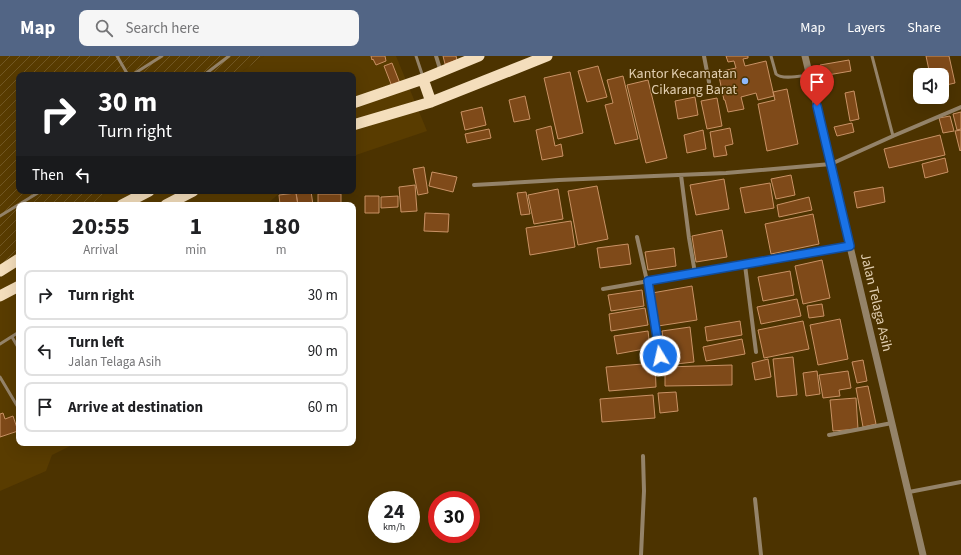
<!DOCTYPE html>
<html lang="en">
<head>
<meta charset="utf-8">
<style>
  :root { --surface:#fff; --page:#f6f6f6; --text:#202124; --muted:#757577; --line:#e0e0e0; --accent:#526585 }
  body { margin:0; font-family:"Source Sans 3",sans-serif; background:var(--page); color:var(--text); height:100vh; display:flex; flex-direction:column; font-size:15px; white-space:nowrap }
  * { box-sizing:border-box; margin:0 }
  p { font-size:13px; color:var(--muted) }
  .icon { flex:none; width:22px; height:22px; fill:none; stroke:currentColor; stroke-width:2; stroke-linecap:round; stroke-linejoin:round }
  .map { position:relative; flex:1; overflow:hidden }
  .side { position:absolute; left:16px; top:146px; width:340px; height:244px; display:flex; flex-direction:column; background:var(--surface); border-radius:8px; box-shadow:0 4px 16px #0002 }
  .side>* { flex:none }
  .hud { position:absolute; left:16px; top:16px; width:340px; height:122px; border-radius:8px; box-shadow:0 4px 16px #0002; background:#202124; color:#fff; overflow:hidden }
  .tools { position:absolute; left:913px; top:12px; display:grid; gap:8px }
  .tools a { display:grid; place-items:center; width:36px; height:36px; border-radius:8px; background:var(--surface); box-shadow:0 4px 16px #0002; font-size:20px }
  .speed { position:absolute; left:368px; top:435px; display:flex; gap:8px; font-size:20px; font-weight:700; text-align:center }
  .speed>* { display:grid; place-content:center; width:52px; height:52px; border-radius:50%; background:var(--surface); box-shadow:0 4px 16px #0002; line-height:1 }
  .speed small { font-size:10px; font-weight:400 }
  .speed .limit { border:6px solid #d22; background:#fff; color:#111 }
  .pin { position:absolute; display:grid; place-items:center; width:34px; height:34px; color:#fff; margin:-41px -17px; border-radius:50% 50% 50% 0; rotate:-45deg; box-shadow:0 0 4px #0007 }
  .pin .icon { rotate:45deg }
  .me { position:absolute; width:44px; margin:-22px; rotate:351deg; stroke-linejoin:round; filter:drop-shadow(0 0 3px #0008) }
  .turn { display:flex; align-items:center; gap:14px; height:84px; padding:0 16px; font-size:18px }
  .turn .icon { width:52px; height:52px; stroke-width:2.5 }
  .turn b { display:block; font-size:28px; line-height:34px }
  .then { display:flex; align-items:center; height:38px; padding:0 16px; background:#0003; gap:8px; font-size:15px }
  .eta { display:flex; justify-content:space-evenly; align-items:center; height:68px; text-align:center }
  .eta b { font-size:24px; font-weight:700; line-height:28px }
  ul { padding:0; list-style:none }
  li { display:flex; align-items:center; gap:12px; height:50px; margin:0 8px 6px; padding:0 8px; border:2px solid var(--line); border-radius:8px }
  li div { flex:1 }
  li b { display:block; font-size:15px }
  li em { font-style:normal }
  header { display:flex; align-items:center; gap:24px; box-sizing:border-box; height:56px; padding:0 20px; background:var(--accent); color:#fff }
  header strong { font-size:19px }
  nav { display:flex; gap:22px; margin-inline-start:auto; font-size:14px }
  .search { width:280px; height:36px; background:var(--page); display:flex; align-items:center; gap:10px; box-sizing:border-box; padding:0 14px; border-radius:8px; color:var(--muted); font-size:15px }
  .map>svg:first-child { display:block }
  .built { fill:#593c00 }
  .industrial { fill:url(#industrial-furrows) }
  .building { fill:#7f4a19; stroke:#c99265 }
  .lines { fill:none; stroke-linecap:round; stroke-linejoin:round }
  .service { stroke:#948369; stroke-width:3 }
  .minor { stroke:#948369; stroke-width:4 }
  .tertiary { stroke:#948369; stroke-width:7 }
  .trunk { stroke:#f4debc; stroke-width:11 }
  .route-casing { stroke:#114b97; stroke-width:10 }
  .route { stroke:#1a73e8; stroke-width:7 }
  .poi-dot { fill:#8eb9fc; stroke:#4c3300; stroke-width:1.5 }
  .labels { text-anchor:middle; stroke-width:3; stroke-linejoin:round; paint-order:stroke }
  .poi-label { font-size:14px; fill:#e2cfb1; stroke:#4c3300; text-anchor:end }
  .street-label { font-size:14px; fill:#e2cfb1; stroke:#4c3300 }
</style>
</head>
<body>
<header>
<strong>Map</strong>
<div class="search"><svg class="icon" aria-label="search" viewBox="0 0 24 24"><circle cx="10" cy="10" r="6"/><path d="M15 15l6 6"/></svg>Search here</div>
<nav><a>Map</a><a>Layers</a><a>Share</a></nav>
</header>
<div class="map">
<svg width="961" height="499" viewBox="0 0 961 499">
  <defs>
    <pattern id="industrial-furrows" width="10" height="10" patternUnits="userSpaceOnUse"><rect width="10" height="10" fill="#593c00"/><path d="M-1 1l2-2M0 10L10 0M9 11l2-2" fill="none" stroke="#715723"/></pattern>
  </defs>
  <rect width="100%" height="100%" fill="#4c3300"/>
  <path class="built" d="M264,0h132l31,75 -74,25v-81h-116z
    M105,135h177l-16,14h-167z
    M19,211v176h55v1l-22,11 -6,16 -46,20v-213z"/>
  <path class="industrial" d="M0,0h264l-27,19h-218v116h86l-6,14h-80v62l-19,11z"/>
  <path class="building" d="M371,0h14l1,5 -10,4 -3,-6 -1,1z
    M443,0h13l1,4 -12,4z
    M726,0h22v2l-5,1 2,7 21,-5 8,35 -16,4 -2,-7 -15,4 3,12 -16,3 -3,-12h-1l-6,-28 18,-4 -2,-7 -6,1z
    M926,0h23l6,27 -13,3v-11h-12z
    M849,4l2,11 -29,5 -2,-11z
    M392,7l9,23 -8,3 -9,-23z
    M598,10l9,31 -20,5 -9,-31z
    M570,16l13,61 -25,6 -14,-61z
    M623,20l15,63 -23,5 -10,-39 8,-2 -6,-23z
    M648,24l19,78 -21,5 -19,-78z
    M787,33l11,55 -31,7 -9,-47 17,-4 -2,-8z
    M854,35l5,28 -9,2 -5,-28z
    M525,40l5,23 -16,3 -5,-22z
    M695,41l3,18 -20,4 -3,-18z
    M717,42l5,28 -15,3 -6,-28z
    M482,51l4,18 -21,5 -4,-18z
    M961,56v17l-4,1 -4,-16z
    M950,60l4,15 -11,2 -4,-15z
    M852,67l2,9 -17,4 -3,-9z
    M551,70l4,20 6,-2 2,12 -21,4 -6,-30z
    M730,72l3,16 -8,2 2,9 -13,2 -4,-25z
    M489,73l2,9 -24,5 -2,-9z
    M703,74l3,19 -19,4 -3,-18z
    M961,74v20l-1,1 -5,-20z
    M940,79l5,20 -56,13 -5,-19z
    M945,102l3,14 -23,6 -3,-14z
    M424,111l4,26 -10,2 -5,-26z
    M432,116l25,5 -4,15 -24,-6z
    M791,119l4,20 -19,4 -5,-20z
    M724,123l5,30 -33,6 -6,-30z
    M770,127l4,25 -29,5 -5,-25z
    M415,129l2,26 -16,1 -2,-25z
    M597,130l11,53 -30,6 -10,-54z
    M883,131l2,15 -28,6 -3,-16z
    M558,133l5,30 -29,5 -6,-29z
    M307,135h4l2,14h-15l-2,-12z
    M526,136l4,22 -9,1 -4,-22z
    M296,137l2,12h-18l-1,-10z
    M318,138h23v11h-23z
    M365,140h14v17h-14z
    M398,140v11l-17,1v-11z
    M809,141l3,13 -33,7 -2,-12z
    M425,157l24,1 -1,18 -24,-1z
    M813,158l6,30 -48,10 -6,-30z
    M571,165l4,26 -45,8 -4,-27z
    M722,174l5,27 -31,5 -4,-26z
    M628,188l3,20 -31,4 -3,-20z
    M674,192l2,18 -28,4 -3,-18z
    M822,204l8,38 -27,6 -8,-38z
    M790,215l4,24 -31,6 -5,-24z
    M692,230l5,34 -39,6 -6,-33z
    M642,234l2,16 -33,5 -3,-16z
    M797,243l4,17 -40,8 -4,-17z
    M822,248l2,12 -15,2 -2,-12z
    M645,252l3,17 -37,6 -2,-17z
    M840,263l8,40 -30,6 -8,-40z
    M740,265l2,14 -35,6 -2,-14z
    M803,265l6,28 -45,9 -6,-28z
    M690,271l4,35 -27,3 -5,-34z
    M648,275l2,17 -33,6 -3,-18z
    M742,283l3,15 -39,7 -3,-14z
    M793,301l4,38 -20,2 -4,-38z
    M768,303l3,18 -16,3 -3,-17z
    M863,304l4,21 -10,2 -5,-21z
    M655,307l1,24 -47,4 -3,-24z
    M732,309v20l-67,1v-19z
    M817,315l3,23 -14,2 -3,-23z
    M848,315l3,17 -12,2 1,6 -17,2 -4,-23z
    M868,330l8,38 -13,3 -7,-39z
    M676,336l2,19 -18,2 -2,-20z
    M653,339l2,23 -53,4 -2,-23z
    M856,342l2,31 -25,2 -3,-31z
    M3,357l2,6 8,-3 5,15 -18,6v-23z"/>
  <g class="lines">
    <path class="service" d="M117,0l11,19
      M416,0l7,21
      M771,0l5,18c6,6 24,2 32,1
      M872,0l21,80
      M132,19l30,-19
      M204,19l25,-19
      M0,160l41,-25
      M12,281l7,12
      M0,288l19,-12
      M0,321l19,32"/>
    <path class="minor" d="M436,0l5,16
      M704,0l5,26
      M681,119l8,63 6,35
      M474,129l85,-5 167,-7 105,-9 62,-28 68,-29
      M637,181l10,44 13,75
      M745,209l11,87
      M603,233l247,-43
      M829,379l63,-12
      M909,436l52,-10
      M755,443l6,56
      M641,499l3,-64 -1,-35"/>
    <path class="tertiary" d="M805,0l118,499"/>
    <path class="trunk" d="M423,23l8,23
      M353,47l70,-24 56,-23
      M353,69l78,-23 116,-46
      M122,149l27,-14
      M166,149l27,-14
      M0,215l19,-12
      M0,240l19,-10"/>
  </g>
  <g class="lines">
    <g class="route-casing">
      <path id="route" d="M660,300l-12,-75 202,-35 -33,-140"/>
    </g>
    <use href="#route" class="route"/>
  </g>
  <circle class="poi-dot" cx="745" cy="25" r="4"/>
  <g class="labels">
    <g class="poi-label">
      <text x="737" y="22">Kantor Kecamatan<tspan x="737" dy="16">Cikarang Barat</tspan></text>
    </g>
    <g class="street-label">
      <text transform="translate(877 246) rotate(77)" y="5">Jalan Telaga Asih</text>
    </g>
  </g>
</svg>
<div class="tools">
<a><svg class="icon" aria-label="sound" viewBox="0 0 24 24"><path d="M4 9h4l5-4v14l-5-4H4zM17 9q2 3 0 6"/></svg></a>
</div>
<div class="speed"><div>24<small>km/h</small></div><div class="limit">30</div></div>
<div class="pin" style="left:817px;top:50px;background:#d93025"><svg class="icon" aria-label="arrive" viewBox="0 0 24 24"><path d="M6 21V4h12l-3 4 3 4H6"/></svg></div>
<svg class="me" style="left:660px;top:300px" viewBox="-20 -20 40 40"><circle r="17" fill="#1a73e8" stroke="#fff" stroke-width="3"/><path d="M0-11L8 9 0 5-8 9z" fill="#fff"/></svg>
<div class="hud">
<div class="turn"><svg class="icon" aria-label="right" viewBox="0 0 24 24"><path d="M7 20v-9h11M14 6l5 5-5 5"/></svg><div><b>30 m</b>Turn right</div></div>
<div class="then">Then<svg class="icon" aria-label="left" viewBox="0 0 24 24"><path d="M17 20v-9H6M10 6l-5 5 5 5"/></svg></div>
</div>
<section class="side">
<div class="eta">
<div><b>20:55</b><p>Arrival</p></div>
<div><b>1</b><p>min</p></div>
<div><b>180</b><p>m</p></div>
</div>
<ul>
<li><svg class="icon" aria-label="right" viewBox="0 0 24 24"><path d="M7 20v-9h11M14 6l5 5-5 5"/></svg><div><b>Turn right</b></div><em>30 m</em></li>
<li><svg class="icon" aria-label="left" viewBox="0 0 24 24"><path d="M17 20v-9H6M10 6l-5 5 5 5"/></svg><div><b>Turn left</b><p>Jalan Telaga Asih</p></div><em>90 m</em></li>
<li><svg class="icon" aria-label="arrive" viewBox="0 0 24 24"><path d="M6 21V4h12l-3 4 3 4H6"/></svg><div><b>Arrive at destination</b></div><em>60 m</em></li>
</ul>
</section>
</div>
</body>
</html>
